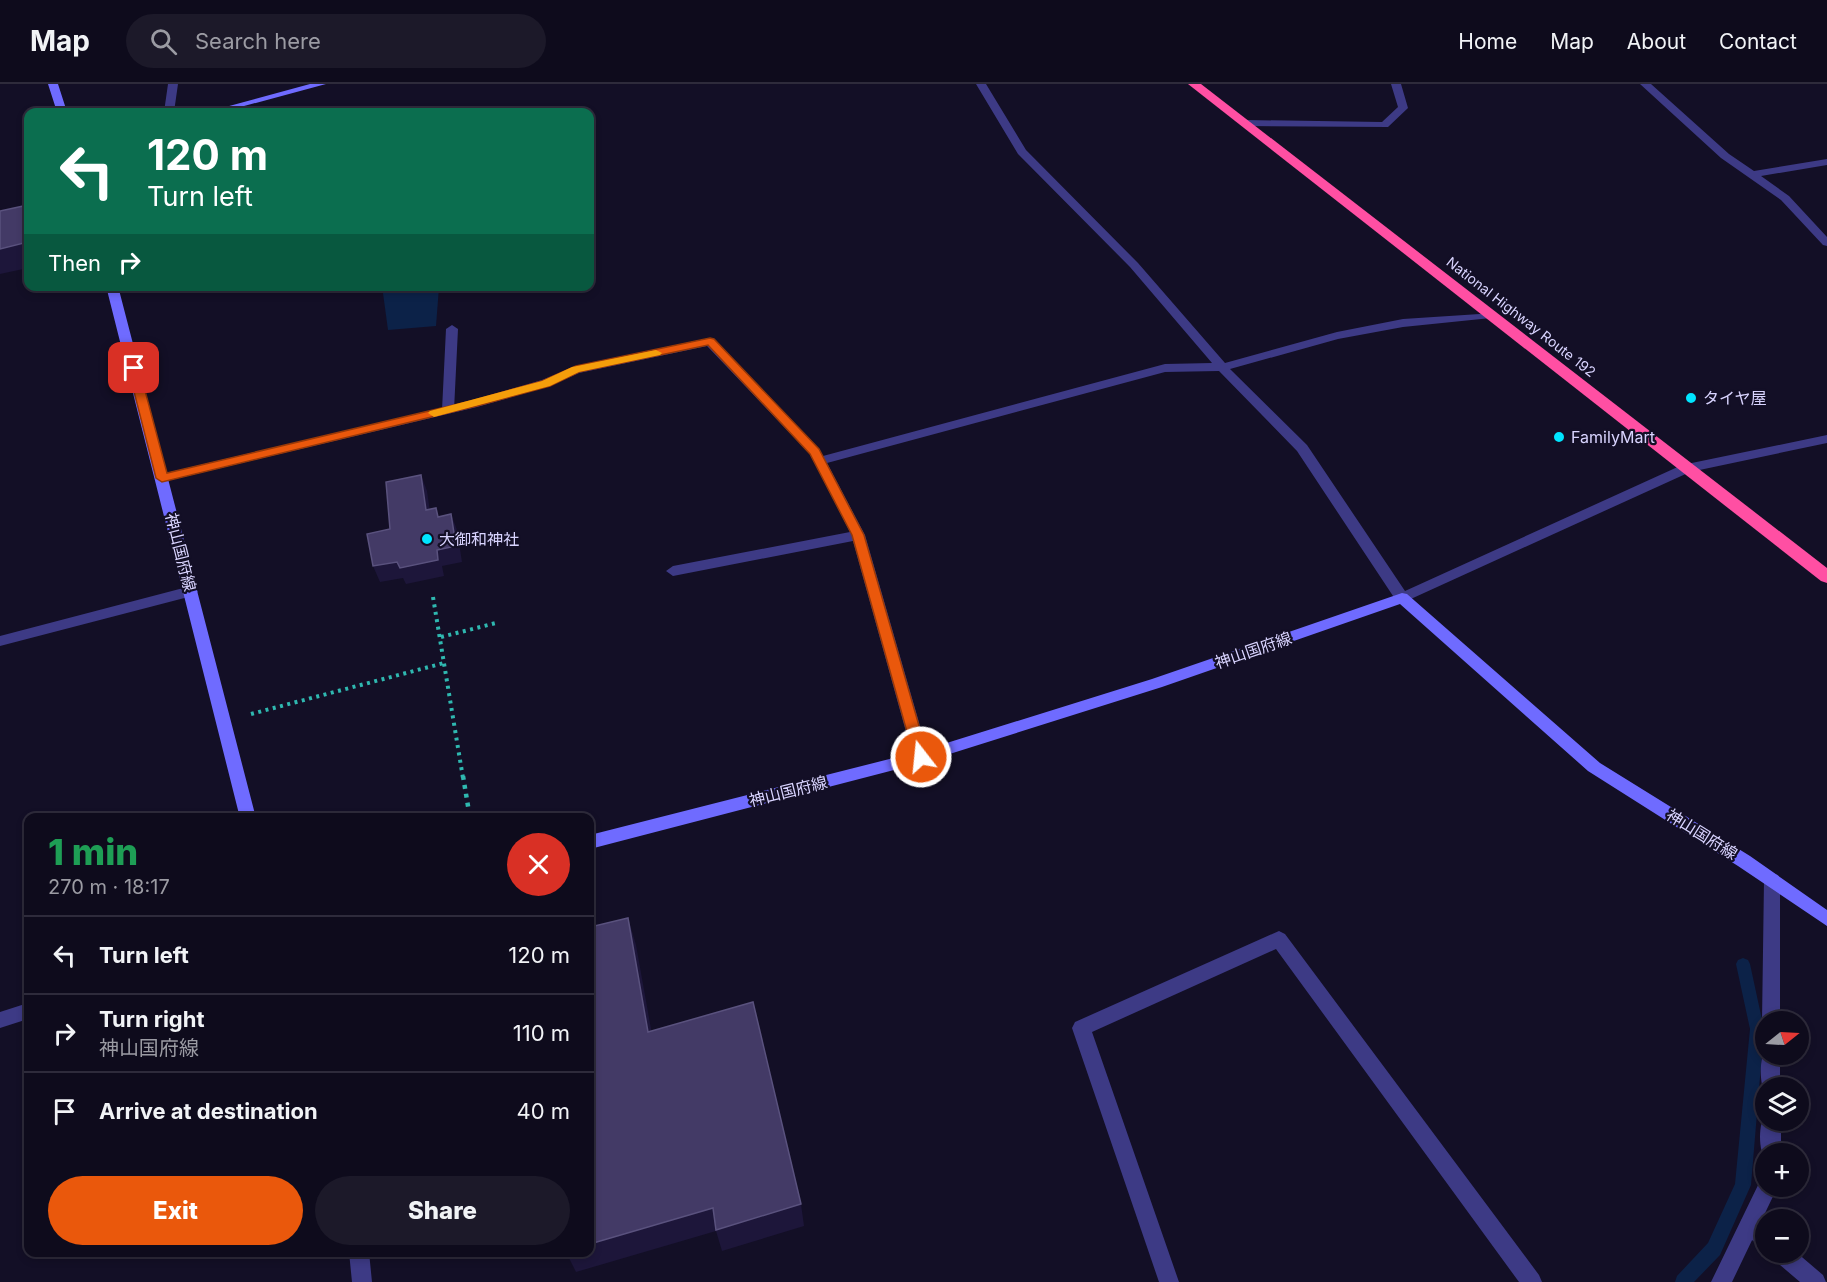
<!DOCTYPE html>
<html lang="en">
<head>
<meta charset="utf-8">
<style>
  :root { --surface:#0e0b1c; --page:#1c1929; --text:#f1f3f6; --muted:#9b9ba3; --line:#2e2b3b; --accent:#ea580c }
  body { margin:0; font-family:Inter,"Noto Sans JP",sans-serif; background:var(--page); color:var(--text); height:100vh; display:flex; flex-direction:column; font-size:22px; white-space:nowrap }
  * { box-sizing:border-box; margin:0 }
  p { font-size:20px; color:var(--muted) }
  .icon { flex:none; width:33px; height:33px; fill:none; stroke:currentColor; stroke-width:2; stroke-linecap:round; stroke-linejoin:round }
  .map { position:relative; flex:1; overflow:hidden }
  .panel { position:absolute; left:24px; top:729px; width:570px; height:444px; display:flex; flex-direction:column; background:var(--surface); border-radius:12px; box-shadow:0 3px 9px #0003,0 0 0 2px var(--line) }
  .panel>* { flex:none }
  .banner { position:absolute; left:24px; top:24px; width:570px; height:183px; border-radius:12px; box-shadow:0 3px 9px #0003,0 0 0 2px var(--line); background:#0b6e4f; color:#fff; overflow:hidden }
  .needle { width:39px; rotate:72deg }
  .controls { position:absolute; left:1755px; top:927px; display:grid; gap:12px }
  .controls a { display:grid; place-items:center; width:54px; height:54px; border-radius:50%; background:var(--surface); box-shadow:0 3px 9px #0003,0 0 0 2px var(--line); font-size:30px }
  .pin { position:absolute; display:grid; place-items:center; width:51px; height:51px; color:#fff; margin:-26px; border-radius:12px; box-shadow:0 3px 9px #0006 }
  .me { position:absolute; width:66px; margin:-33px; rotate:344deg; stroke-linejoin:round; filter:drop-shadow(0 0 4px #0008) }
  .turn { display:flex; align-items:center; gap:21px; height:126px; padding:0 24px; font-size:27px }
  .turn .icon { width:78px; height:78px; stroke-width:2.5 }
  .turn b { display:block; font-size:42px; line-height:51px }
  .then { display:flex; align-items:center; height:57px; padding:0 24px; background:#0003; gap:12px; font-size:22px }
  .round { display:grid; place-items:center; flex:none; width:63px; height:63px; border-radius:32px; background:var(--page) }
  .overview { display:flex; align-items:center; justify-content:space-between; height:102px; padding:0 24px }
  h1 { font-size:36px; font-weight:800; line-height:45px; color:#1e9e55 }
  .action { display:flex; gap:12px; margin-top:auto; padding:12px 24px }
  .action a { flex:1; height:69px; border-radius:36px; background:var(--accent); color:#fff; font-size:24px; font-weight:800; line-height:69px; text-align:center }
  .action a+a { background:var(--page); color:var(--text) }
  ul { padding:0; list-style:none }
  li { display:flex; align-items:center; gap:18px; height:78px; padding:0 24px; border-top:2px solid var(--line) }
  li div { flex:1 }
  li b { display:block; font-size:22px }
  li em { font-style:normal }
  header { display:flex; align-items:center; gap:36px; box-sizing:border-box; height:84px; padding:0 30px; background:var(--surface); border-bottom:2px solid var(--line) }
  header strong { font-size:28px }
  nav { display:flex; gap:33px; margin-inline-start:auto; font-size:21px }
  .search { width:420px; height:54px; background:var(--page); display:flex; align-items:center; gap:15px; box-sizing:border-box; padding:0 21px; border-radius:33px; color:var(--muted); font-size:22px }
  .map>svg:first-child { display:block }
  .water { fill:#0c2248 }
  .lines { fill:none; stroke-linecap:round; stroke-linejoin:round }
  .stream { fill:#0c2248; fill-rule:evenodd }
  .path-far1 { stroke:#2fb8b0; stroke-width:4; stroke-dasharray:3 4.5; stroke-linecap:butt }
  .path { stroke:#2fb8b0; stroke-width:4.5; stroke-dasharray:4 5; stroke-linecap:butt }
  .lane { fill:#3d3a85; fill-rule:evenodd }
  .street { fill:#3d3a85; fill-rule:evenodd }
  .secondary { fill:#6f6bff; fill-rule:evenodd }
  .highway { fill:#ff4fa3; fill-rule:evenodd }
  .shaded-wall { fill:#1d163a }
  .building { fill:#433a66; stroke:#5a527e; stroke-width:1.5 }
  .route { fill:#ea580c; stroke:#983908; stroke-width:1.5 }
  .slow { fill:#f59e0b }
  .poi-dot { fill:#00e5ff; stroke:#130f26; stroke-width:2 }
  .labels { text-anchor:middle; stroke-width:4.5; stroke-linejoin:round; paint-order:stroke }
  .far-street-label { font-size:14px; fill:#d9d4ff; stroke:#130f26 }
  .poi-label { font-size:16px; fill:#d9d4ff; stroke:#130f26; text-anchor:start }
  .street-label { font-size:16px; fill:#d9d4ff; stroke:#130f26 }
</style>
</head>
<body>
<header>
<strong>Map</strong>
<div class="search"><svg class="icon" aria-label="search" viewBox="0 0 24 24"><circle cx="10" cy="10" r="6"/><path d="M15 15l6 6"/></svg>Search here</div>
<nav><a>Home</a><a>Map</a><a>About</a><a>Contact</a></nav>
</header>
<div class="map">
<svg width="1827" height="1198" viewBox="0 0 1827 1198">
  <rect width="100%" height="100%" fill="#130f26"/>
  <path class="water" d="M404,202l35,1 -3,39 -48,4 -5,-37z"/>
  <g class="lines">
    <path class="stream" d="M1743,874l5,2 2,4 14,65 -13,156 -31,70 -26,27h-19l2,-6 31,-33 27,-59 15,-155 -14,-65 2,-4z"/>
    <path class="path-far1" d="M433,513l30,181
      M441,553l55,-14
      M251,630l193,-51"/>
    <path class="path" d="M463,692l7,42"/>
    <path class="lane" d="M452,241l6,4 -4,81 -6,4 -6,-4 4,-81z
      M1749,1132l17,11v23l-24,-17 -3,-7 3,-7z
      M1770,1168h26l27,23 3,7h-26l-27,-23z"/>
    <path class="street" d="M168,0h10l-4,28h-10z
      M976,0h10l40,66 112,113 87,100 112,-31 66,-13 92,-6v4l-4,1 -88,9 -65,12 -108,30 77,76 98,146 277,-126 145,-30v8l-137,29 -288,131 -5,-1 -100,-151 -78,-80 -54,1 -338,91 38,72 64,222 -2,4 -6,2 -6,-2 -2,-4 -60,-216 -180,35 -7,-5 7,-5 177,-34 -40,-78 -103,-108 -128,27 -29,13 -73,21 -315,75 -7,-4 7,-4 309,-73 71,-21 34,-14 134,-28 4,1 109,117 342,-92 47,-1 -82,-96 -112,-113z
      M1391,0h10l7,24 -20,19 -143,-1 -5,-3 5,-3 137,2 16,-15z
      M1640,0h11l78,70 25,17 73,-12v6l-66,11 28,20 38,41v9l-4,-1 -42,-45 -60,-42z
      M191,502l7,5 -2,4 -196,51v-10z
      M1772,789l6,2 2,5v142h-14v6l-4,-6 2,-142 2,-5z
      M1279,847l6,3 254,341 3,7h-23l-243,-333 -184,83 87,250h-20l-87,-254 3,-6z
      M28,919v16l-28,9v-16z
      M1766,964v6h14v34h-14v7c-7,-10 -7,-37 0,-47z
      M1766,1029v7h15v34h-15v7c-8,-10 -8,-38 0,-48z
      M1766,1093v9h12l-46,96h-21l50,-103z
      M349,1168h20l3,30h-20z"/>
    <path class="secondary" d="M48,0h10l9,28h-10z
      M310,0h16l-104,28h-15z
      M106,202h12l138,532h-16z
      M1402,509l5,1 193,169 150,93 77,54v16l-89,-60 -150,-95 -188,-167 -238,83 -241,76 -331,86v-14l331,-84 231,-72z"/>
    <path class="highway" d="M1188,0h13l626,484v15l-6,-2z"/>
  </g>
  <path class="shaded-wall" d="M28,158v26l-28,6v-25z
    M421,391l6,16 5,35 -6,-16z
    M451,430l6,16 5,32 -20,4 2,10 -38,8 -3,-6 -23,4 -7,-16 64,-16z
    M628,834l8,27 20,112 -8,-25z
    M801,1120l3,22 -82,25 -6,-20 -140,41 -10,-20h24v-8l123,-36z"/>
  <path class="building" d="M28,121v37l-28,7v-38z
    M421,391l5,35 10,-2 2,9 13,-3 5,32 -19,4 1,10 -38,8 -3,-6 -24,4 -6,-32 23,-5 -4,-47z
    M628,834l20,114 105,-30 48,202 -85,26 -3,-22 -123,36v-317z"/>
  <path class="route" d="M710,254l4,1 105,110 45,86 64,222 -2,4h-10l-2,-4 -62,-222 -42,-81 -102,-109 -129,27 -29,14 -73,20 -315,76 -6,-4 -28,-110 6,-3 5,3 28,105 304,-72 71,-20 34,-15z"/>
  <path class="slow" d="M656,266l6,3 -2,2 -81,17 -29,14 -116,31 -6,-4 2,-2 112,-30 30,-14z"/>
  <g class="poi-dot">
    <circle cx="1691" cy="314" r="6"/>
    <circle cx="1559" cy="353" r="6"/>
    <circle cx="427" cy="455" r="6"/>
  </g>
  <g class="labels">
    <g class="far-street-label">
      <text transform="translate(1521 233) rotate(38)" y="5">National Highway Route 192</text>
    </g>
    <g class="poi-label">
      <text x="1703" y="320">タイヤ屋</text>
      <text x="1571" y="359">FamilyMart</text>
      <text x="439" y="461">大御和神社</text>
    </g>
    <g class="street-label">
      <text transform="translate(181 468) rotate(76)" y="6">神山国府線</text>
      <text transform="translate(1253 566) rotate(-19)" y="6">神山国府線</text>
      <text transform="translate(788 707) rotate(-14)" y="6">神山国府線</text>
      <text transform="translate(1702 750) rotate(32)" y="6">神山国府線</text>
    </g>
  </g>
</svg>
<div class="controls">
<a><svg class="needle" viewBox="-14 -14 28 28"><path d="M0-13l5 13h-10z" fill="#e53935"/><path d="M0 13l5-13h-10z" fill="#9b9ba3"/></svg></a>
<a><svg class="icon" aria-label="layers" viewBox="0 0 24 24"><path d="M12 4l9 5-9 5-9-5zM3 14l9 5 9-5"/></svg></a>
<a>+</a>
<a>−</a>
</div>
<div class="pin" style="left:134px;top:284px;background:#d93025"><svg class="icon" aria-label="arrive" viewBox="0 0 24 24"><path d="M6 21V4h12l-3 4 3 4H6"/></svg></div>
<svg class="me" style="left:921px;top:673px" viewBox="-20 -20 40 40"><circle r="17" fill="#ea580c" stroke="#fff" stroke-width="3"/><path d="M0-11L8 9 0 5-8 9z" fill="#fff"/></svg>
<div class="banner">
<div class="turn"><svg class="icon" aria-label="left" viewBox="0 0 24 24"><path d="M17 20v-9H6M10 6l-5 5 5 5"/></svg><div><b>120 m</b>Turn left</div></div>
<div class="then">Then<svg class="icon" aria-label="right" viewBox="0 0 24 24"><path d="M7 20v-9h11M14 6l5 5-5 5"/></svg></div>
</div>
<section class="panel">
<div class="overview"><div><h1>1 min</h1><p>270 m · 18:17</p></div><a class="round" style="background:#d93025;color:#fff"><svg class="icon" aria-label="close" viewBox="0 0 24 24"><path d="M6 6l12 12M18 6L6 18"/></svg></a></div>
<ul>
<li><svg class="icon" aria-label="left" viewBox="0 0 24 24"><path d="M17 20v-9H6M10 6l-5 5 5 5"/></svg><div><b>Turn left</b></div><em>120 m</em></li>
<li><svg class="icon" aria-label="right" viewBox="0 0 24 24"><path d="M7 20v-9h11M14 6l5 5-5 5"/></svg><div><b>Turn right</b><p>神山国府線</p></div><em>110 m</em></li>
<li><svg class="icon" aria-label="arrive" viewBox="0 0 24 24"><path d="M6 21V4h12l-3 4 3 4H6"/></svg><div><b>Arrive at destination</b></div><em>40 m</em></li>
</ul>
<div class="action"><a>Exit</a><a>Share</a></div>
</section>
</div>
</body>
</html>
